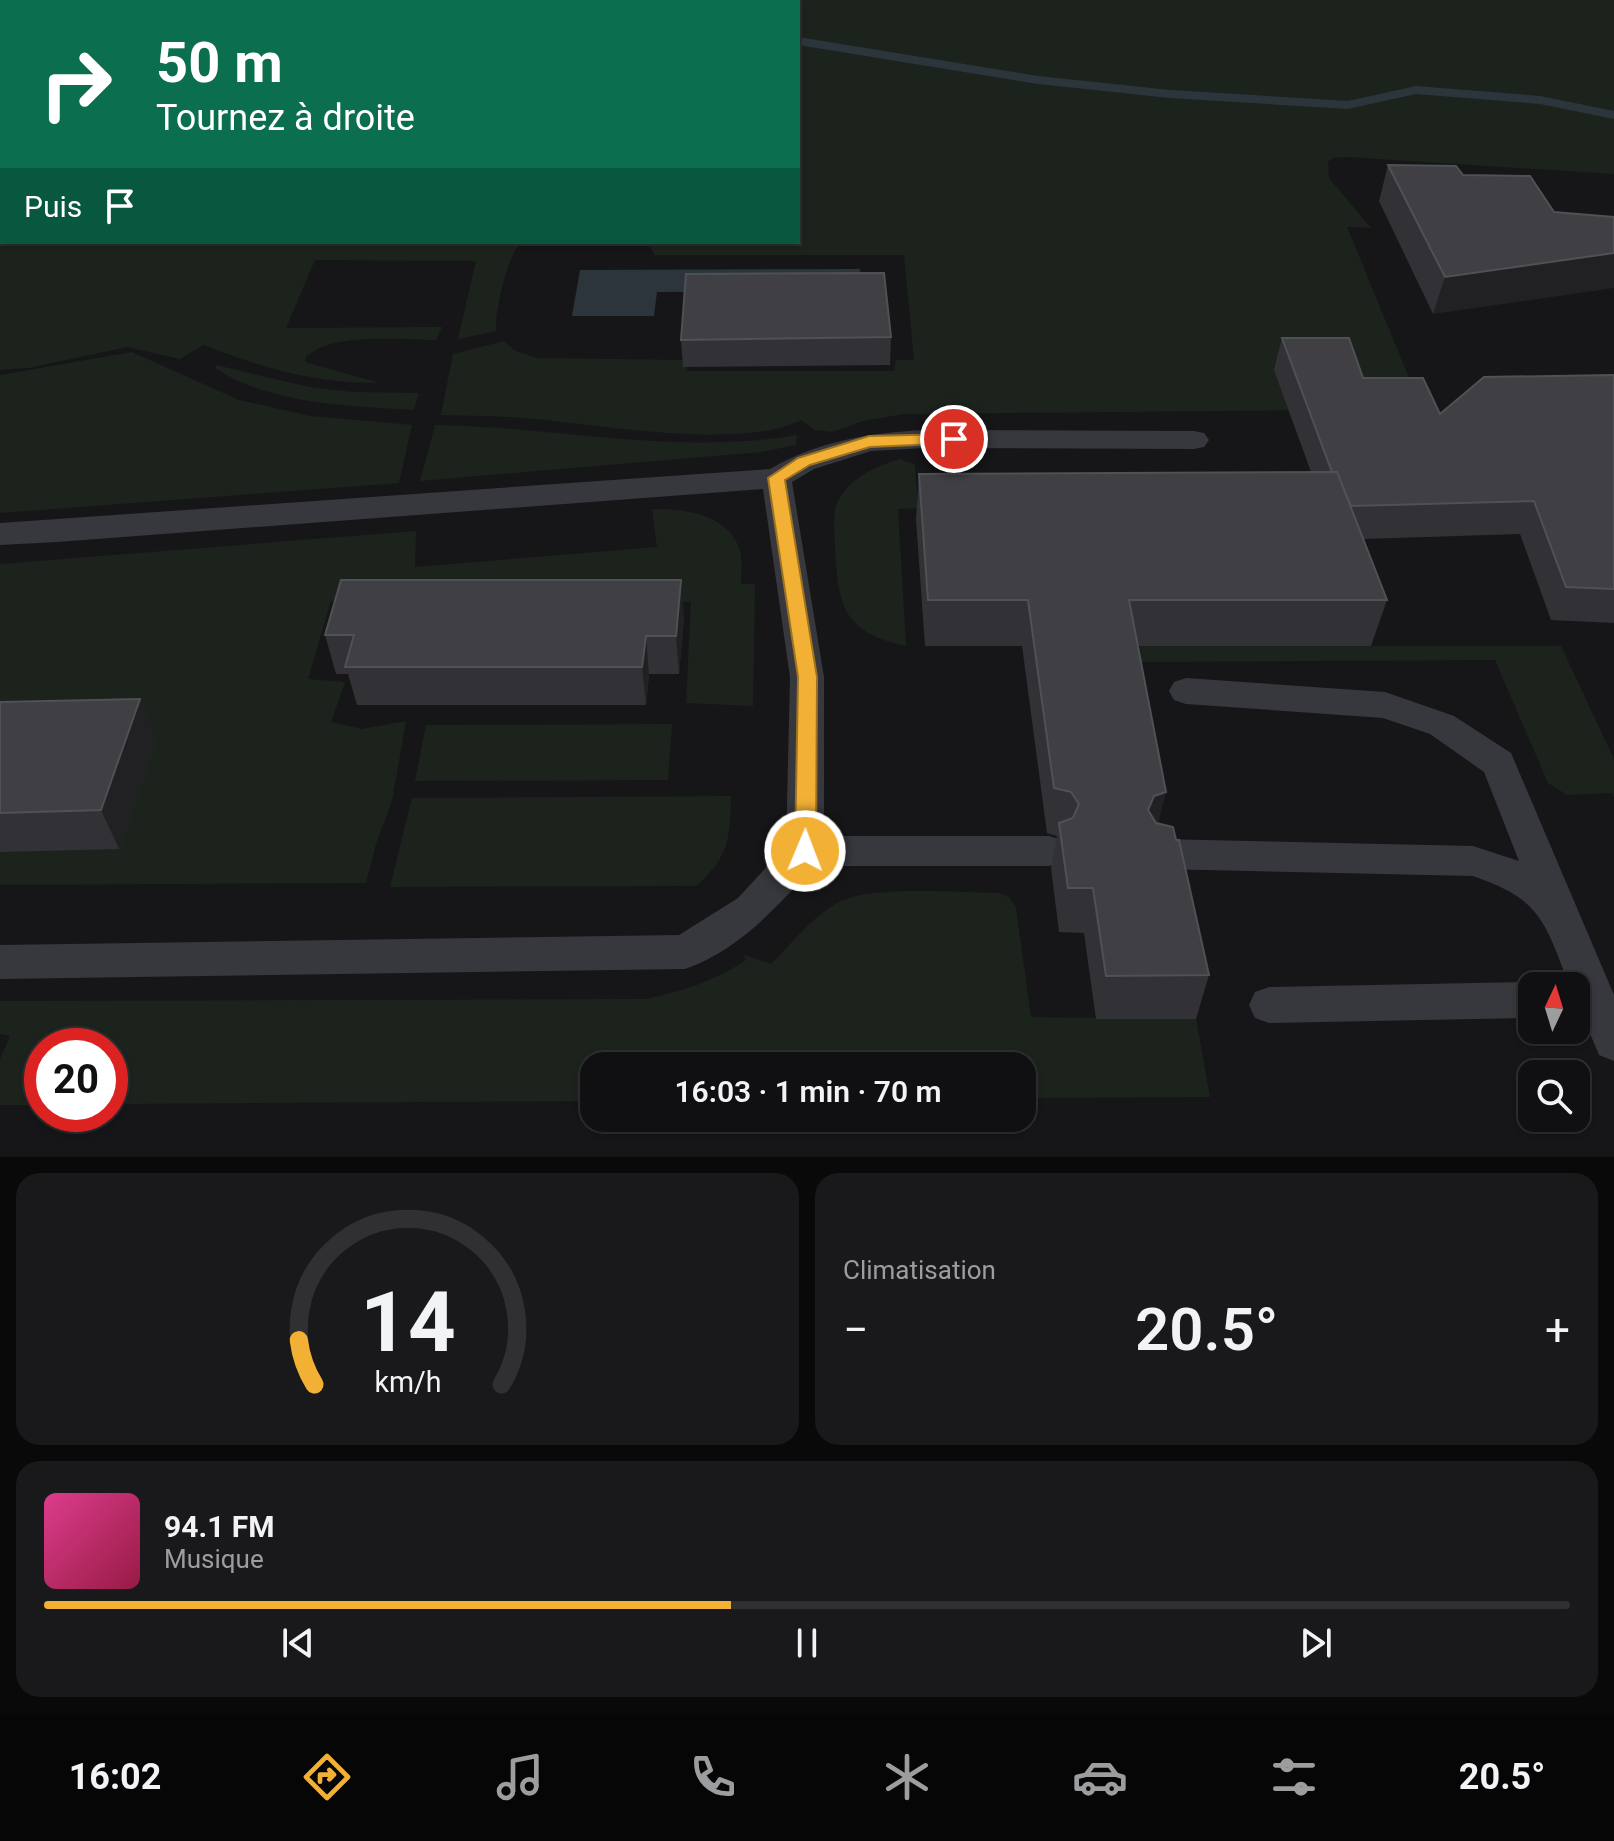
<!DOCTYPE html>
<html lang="fr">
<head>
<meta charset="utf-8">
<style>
  :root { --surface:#101012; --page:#19191b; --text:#f1f3f6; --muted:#9c9d9f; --line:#303032; --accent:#f2b134 }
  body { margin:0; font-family:Roboto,sans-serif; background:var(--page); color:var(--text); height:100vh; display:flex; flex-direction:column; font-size:30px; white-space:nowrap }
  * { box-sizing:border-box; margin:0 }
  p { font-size:26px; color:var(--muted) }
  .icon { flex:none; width:44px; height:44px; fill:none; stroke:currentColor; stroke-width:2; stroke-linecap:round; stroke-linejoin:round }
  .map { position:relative; height:1157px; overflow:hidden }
  .side { display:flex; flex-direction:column; gap:16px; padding:16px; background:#09090a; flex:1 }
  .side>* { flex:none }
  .hud { position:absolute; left:0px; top:0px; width:800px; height:244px; box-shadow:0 2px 6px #0004,0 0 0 2px var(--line); background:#0b6e4f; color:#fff; overflow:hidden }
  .needle { width:52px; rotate:4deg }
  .fabs { position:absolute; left:1518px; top:972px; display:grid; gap:16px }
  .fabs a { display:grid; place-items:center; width:72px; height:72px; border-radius:16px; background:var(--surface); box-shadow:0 2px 6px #0004,0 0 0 2px var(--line); font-size:40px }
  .speed { position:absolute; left:24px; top:1028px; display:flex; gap:16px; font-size:40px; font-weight:700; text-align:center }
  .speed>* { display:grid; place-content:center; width:104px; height:104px; border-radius:50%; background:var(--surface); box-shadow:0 2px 6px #0004,0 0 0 2px var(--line); line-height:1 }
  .speed .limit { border:12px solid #d22; background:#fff; color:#111 }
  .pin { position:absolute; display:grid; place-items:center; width:68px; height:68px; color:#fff; margin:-34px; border:4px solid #fff; border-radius:50%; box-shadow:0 2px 8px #0007 }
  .me { position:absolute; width:88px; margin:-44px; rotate:1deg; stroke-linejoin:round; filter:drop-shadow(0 0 6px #0008) }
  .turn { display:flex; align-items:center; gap:28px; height:168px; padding:0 24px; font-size:36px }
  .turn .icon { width:104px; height:104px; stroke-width:2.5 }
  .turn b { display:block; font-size:56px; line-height:68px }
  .then { display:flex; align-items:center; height:76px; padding:0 24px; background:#0003; gap:16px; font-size:30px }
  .big { font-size:60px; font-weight:600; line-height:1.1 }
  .side .tile { flex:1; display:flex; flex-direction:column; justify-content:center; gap:12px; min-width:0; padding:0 28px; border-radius:24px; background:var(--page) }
  .side .dial { align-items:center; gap:0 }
  .dial svg { height:208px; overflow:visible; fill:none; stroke:var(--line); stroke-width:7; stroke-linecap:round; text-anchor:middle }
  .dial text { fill:var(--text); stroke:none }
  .song { display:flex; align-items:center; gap:24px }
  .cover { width:96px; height:96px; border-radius:12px; background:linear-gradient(135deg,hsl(330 70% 55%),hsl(340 70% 35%)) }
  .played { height:8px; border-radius:4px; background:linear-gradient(90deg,var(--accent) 45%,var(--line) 45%) }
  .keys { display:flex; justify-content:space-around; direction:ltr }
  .heat { display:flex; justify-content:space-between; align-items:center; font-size:44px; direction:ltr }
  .side .tiles { flex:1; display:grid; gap:16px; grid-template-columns:1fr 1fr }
  .tile:last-child { grid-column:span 2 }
  .trip { position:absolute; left:580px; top:1052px; width:456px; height:80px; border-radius:24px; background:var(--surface); box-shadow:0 2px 6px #0004,0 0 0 2px var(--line); font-weight:600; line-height:80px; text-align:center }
  .dock { display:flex; height:128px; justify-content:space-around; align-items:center; background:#060607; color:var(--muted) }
  .dock .icon { width:56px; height:56px }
  .dock .active { color:var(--accent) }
  .dock b { font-size:36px; color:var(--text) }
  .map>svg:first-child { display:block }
  .green { fill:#1c231d }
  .water { fill:#2c353c }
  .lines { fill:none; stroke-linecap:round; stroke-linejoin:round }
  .stream { fill:#2c353c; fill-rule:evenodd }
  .service { fill:#37383d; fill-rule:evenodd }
  .wall { fill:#323236 }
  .shaded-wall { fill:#212124 }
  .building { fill:#3f3f44; stroke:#4f5156; stroke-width:2 }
  .route { fill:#f2b134; stroke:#9d7322; stroke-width:2 }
</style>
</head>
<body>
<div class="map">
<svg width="1614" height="1157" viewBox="0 0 1614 1157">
  <rect width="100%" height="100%" fill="#161618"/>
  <g class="green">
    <path d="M0,0H1614V174L1347,157L1332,158L1328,162L1329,178L1371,228L1347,227L1422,409L904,414L863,421L832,432L815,430L801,420C745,449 610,427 546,420C511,416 476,416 441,415L453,354L504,341L514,350L536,358L689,360L686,371H894L896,360H914L904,255H654L649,242H798V2H2V242H521C507,257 495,310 496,331L458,339L476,261L315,260L286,328L442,327L436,340C401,339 329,332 305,358V362L380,383C314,383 265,369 204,345L180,359L127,347L29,368L0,370Z"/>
    <polygon points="132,352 239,400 311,416 412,425 399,483 0,513 0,375"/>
    <path d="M216,365L309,387L352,392L419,393L414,410C349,406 271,405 215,368Z"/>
    <path d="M435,425C556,427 676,456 797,435L796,445L761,452L420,481Z"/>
    <path d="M900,459L915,465L918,508L898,509L906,646C843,632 838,606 835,548C835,533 831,513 839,499C852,477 876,466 900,459Z"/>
    <path d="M652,509C683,509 725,513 739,547C743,558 741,573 741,584H755L753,706L686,703L691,602L331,601L308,679L345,682L331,722L362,729L406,721L392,801L376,844L366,883L0,885V564L416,531L415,567L657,547Z"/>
    <polygon points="1140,646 1561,646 1614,759 1614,798 1612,793 1567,795 1548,783 1495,660 1141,662"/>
    <polygon points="672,724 668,780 415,781 426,725"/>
    <path d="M731,796C730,839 729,857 696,886L390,887L412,798Z"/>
    <path d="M999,893L1010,898L1016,908L1031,1017L1196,1019L1210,1097L1022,1098V1066H594V1101L110,1104V1046H42V1105H0V1059L10,1036L0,1034V1001L646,999C683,991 714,981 746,960L744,955L771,964C792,943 813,916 839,902C873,885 959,893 999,893Z"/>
  </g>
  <polygon class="water" points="860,269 861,291 657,292 654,316 572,316 580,270"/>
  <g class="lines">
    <g class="stream">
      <polygon points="798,37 1038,76 1170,90 1348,101 1416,86 1540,96 1614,111 1614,119 1540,104 1416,94 1348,109 1170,98 1038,84 798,45"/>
      <rect x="0" y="52" width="2" height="8"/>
    </g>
    <g class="service">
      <path d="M924,430L1194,431L1204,433L1209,440L1204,447L1194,449L924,448L871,451L814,469L792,482L824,677V836H1049L1062,840L1068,851L1062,862L1049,866H814C777,907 739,950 685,969L0,979V945L679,935L738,898L786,846L790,677L763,489L57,542L0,545V523L770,469C818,441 869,433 924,430Z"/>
      <path d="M1186,678L1385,692L1454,716L1511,753L1614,995V1061L1599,1055L1576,1000V986H1570C1544,922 1543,900 1473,876L1159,869L1146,865L1140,854L1146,843L1159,839L1473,846L1519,861L1484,772L1430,734L1383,718L1186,704L1174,700L1169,691L1174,682Z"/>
      <polygon points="1532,982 1542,986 1532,986 1532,1018 1269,1023 1255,1018 1249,1005 1255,992 1269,987"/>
    </g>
  </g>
  <g class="wall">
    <polygon points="1388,165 1463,175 1554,212 1433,314 1379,201"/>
    <polygon points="891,337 890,365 683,367 681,340"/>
    <polygon points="1282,338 1363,378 1440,414 1614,375 1614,623 1551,620 1520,534 1363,539 1387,600 1371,646 1138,646 1159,823 1209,975 1196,1019 1096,1019 1084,933 1059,932 1051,868 1057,836 1047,833 1022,646 925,646 916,519 919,474 1311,472 1274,370"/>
    <polygon points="684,618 679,674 649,674 646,705 357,705 348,674 336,674 325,635"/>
    <polygon points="0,702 157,737 119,849 0,852"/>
  </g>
  <g class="shaded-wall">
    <polygon points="1614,253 1614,288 1433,314 1445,277"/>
    <polygon points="681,580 684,618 679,674 676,636"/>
    <polygon points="646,636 649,674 646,705 642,667"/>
    <polygon points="140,699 157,737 119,849 101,810"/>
    <polygon points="1166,792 1155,837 1148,810 1154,796"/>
  </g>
  <g class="building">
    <polygon points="1388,165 1456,166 1463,175 1530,176 1554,212 1614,217 1614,253 1445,277"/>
    <polygon points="884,273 891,337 681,340 686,274"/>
    <polygon points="1282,338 1349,338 1363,378 1423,378 1440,414 1484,377 1614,375 1614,589 1566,587 1534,501 1351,506 1337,472 1332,472"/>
    <polygon points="1337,472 1387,600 1129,600 1166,792 1154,796 1148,810 1156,823 1173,827 1176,840 1179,840 1209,975 1106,976 1093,888 1068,888 1059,823 1073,818 1079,804 1071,792 1054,788 1028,600 928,600 919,474"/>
    <polygon points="341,580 681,580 676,636 646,636 642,667 345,667 354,635 325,635"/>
    <polygon points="140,699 101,810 0,813 0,702"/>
  </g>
  <polygon class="route" points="954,434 963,439 960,443 870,447 810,465 785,480 817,677 816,851 813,857 805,859 798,857 795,851 798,677 768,478 798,458 869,436"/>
</svg>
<div class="fabs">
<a><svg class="needle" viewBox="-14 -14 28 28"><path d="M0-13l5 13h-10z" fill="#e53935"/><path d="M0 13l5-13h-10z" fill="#9c9d9f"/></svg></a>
<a><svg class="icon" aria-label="search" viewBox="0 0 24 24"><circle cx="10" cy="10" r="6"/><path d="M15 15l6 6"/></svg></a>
</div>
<div class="speed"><div class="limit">20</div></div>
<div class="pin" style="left:954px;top:439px;background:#d93025"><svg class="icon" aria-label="arrive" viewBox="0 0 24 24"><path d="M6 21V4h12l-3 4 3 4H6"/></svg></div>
<svg class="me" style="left:805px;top:851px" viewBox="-20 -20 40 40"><circle r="17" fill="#f2b134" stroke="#fff" stroke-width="3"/><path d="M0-11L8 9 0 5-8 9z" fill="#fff"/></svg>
<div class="trip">16:03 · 1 min · 70 m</div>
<div class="hud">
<div class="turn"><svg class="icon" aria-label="right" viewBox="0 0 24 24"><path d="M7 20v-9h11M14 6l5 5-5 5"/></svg><div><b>50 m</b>Tournez à droite</div></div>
<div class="then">Puis<svg class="icon" aria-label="arrive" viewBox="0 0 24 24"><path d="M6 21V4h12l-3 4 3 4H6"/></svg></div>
</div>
</div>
<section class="side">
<div class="tiles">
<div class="tile dial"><svg viewBox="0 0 100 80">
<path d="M14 69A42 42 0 1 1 86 69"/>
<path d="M14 69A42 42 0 0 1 8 52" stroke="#f2b134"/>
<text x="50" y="56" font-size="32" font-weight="700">14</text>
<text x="50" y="72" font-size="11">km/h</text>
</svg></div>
<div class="tile"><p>Climatisation</p>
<div class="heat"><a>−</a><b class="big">20.5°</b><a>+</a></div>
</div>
<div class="tile">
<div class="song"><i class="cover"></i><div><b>94.1 FM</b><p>Musique</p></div></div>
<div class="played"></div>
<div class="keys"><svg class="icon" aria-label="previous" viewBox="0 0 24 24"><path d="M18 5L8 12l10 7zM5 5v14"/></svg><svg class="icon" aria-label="pause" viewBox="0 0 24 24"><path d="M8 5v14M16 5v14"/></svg><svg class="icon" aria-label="next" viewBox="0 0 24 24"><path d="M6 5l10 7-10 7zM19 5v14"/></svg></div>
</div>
</div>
</section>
<nav class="dock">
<b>16:02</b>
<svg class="icon active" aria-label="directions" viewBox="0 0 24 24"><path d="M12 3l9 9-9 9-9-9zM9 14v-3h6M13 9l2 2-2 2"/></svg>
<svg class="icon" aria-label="music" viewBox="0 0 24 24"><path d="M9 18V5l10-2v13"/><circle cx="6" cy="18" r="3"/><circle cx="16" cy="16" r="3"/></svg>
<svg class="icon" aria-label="phone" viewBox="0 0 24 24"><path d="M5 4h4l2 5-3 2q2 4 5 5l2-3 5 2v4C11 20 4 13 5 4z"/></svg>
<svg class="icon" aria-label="climate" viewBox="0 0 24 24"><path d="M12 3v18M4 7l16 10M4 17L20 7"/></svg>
<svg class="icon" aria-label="car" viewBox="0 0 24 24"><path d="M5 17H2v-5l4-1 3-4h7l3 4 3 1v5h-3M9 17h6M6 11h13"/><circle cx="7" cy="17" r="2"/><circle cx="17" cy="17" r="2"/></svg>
<svg class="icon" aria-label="filters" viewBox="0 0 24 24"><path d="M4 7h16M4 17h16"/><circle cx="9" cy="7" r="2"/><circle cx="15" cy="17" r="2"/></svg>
<b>20.5°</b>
</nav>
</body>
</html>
